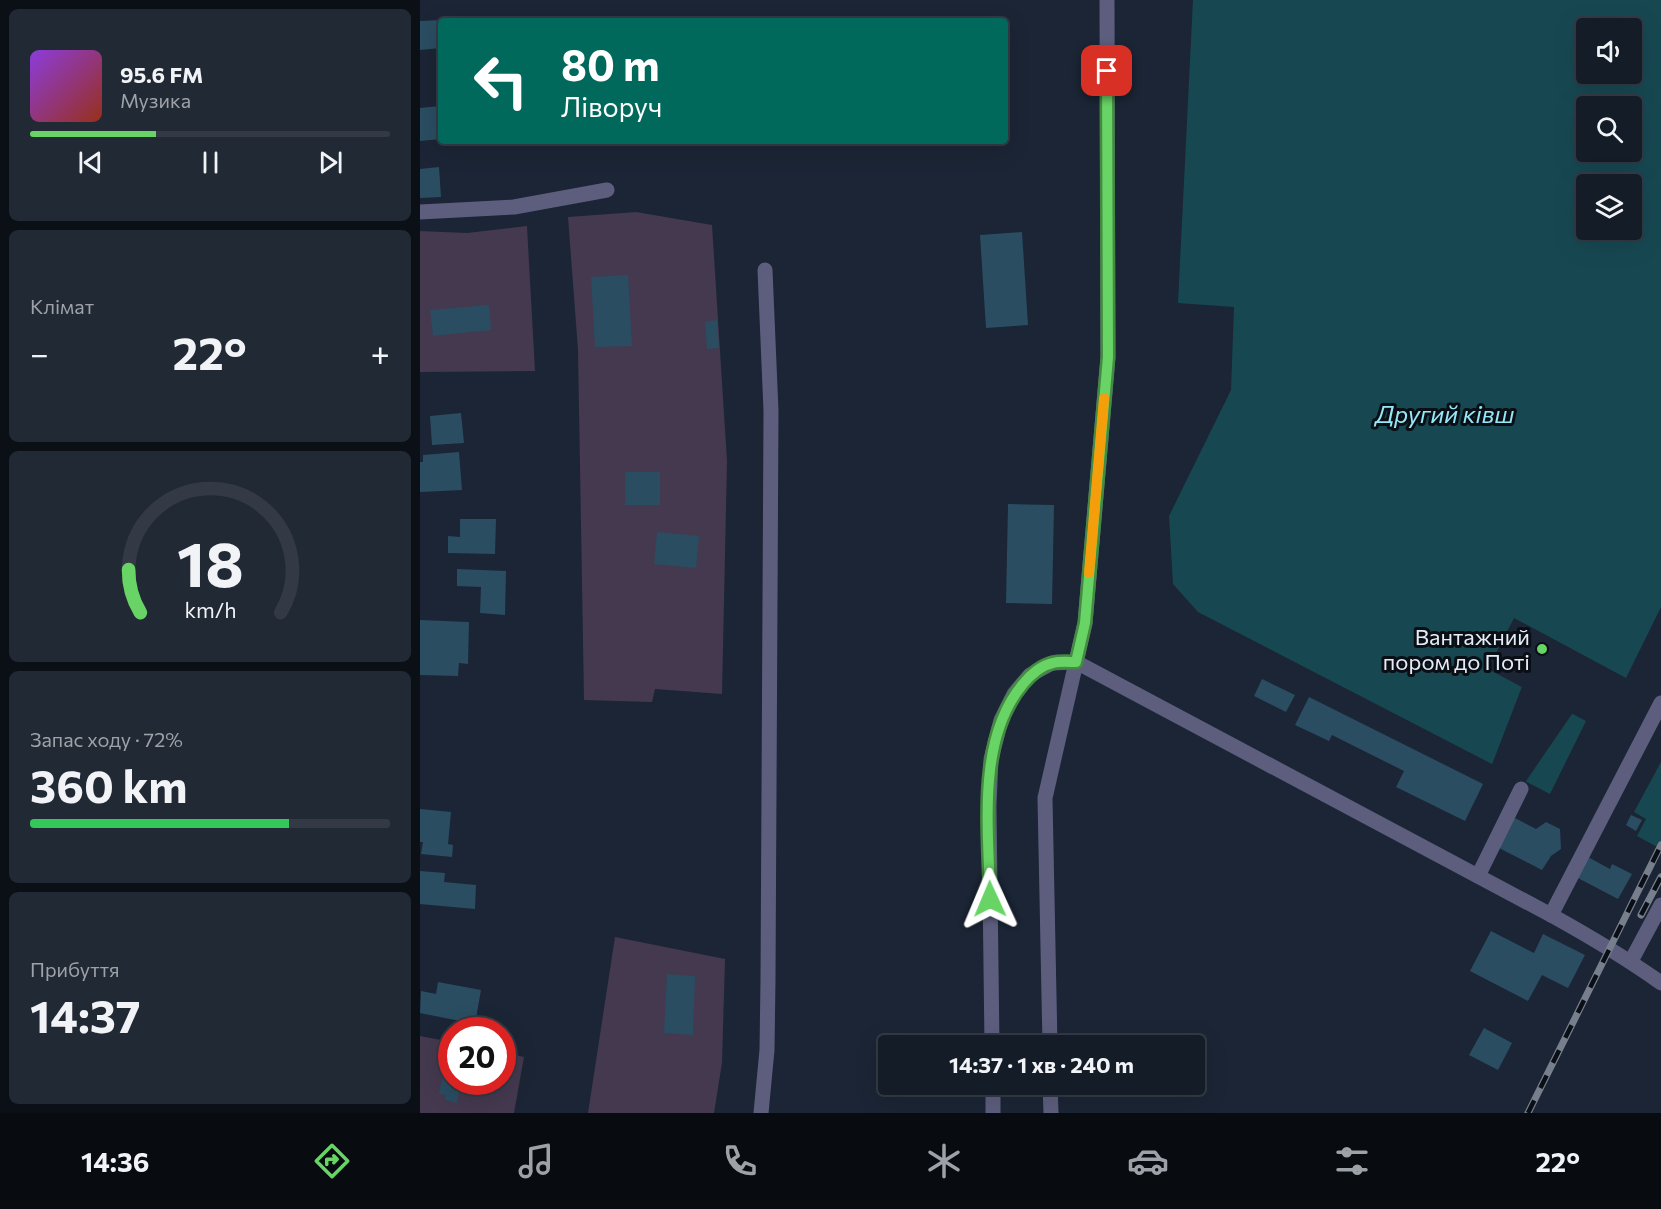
<!DOCTYPE html>
<html lang="uk">
<head>
<meta charset="utf-8">
<style>
  :root { --surface:#141c28; --page:#212934; --text:#f1f3f6; --muted:#9da1a8; --line:#333a45; --accent:#68d465 }
  body { margin:0; font-family:Commissioner,sans-serif; background:var(--page); color:var(--text); height:100vh; display:flex; flex-direction:column; font-size:22px; white-space:nowrap }
  * { box-sizing:border-box; margin:0 }
  p { font-size:20px; color:var(--muted) }
  .icon { flex:none; width:33px; height:33px; fill:none; stroke:currentColor; stroke-width:2; stroke-linecap:round; stroke-linejoin:round }
  .map { position:relative; flex:1; overflow:hidden }
  .drawer { display:flex; flex-direction:column; gap:9px; padding:9px; background:#0b0f16; width:420px }
  .drawer>* { flex:none }
  .hud { position:absolute; left:18px; top:18px; width:570px; height:126px; border-radius:6px; box-shadow:0 6px 24px #0002,0 0 0 2px var(--line); background:#00695c; color:#fff; overflow:hidden }
  .tools { position:absolute; left:1156px; top:18px; display:grid; gap:12px }
  .tools a { display:grid; place-items:center; width:66px; height:66px; border-radius:6px; background:var(--surface); box-shadow:0 6px 24px #0002,0 0 0 2px var(--line); font-size:30px }
  .speed { position:absolute; left:18px; top:1017px; display:flex; gap:12px; font-size:30px; font-weight:700; text-align:center }
  .speed>* { display:grid; place-content:center; width:78px; height:78px; border-radius:50%; background:var(--surface); box-shadow:0 6px 24px #0002,0 0 0 2px var(--line); line-height:1 }
  .speed .limit { border:9px solid #d22; background:#fff; color:#111 }
  .pin { position:absolute; display:grid; place-items:center; width:51px; height:51px; color:#fff; margin:-26px; border-radius:12px; box-shadow:0 3px 9px #0006 }
  .me { position:absolute; width:66px; margin:-33px; rotate:359deg; stroke-linejoin:round; filter:drop-shadow(0 0 4px #0008) }
  .turn { display:flex; align-items:center; gap:21px; height:126px; padding:0 24px; font-size:27px }
  .turn .icon { width:78px; height:78px; stroke-width:2.5 }
  .turn b { display:block; font-size:42px; line-height:51px }
  .big { font-size:45px; font-weight:700; line-height:1.1 }
  .drawer .card { flex:1; display:flex; flex-direction:column; justify-content:center; gap:9px; min-width:0; padding:0 21px; border-radius:9px; background:var(--page) }
  .drawer .dial { align-items:center; gap:0 }
  .dial svg { height:156px; overflow:visible; fill:none; stroke:var(--line); stroke-width:7; stroke-linecap:round; text-anchor:middle }
  .dial text { fill:var(--text); stroke:none }
  .song { display:flex; align-items:center; gap:18px }
  .cover { width:72px; height:72px; border-radius:9px; background:linear-gradient(135deg,hsl(270 70% 55%),hsl(10 70% 35%)) }
  .played { height:6px; border-radius:3px; background:linear-gradient(90deg,var(--accent) 35%,var(--line) 35%) }
  .keys { display:flex; justify-content:space-around; direction:ltr }
  .heat { display:flex; justify-content:space-between; align-items:center; font-size:33px; direction:ltr }
  .charge { height:9px; border-radius:4px; background:linear-gradient(90deg,#34c759 72%,var(--line) 0) }
  .trip { position:absolute; left:458px; top:1035px; width:327px; height:60px; border-radius:6px; background:var(--surface); box-shadow:0 6px 24px #0002,0 0 0 2px var(--line); font-weight:700; line-height:60px; text-align:center }
  .tab-bar { display:flex; height:96px; justify-content:space-around; align-items:center; background:#080b10; color:var(--muted) }
  .tab-bar .icon { width:42px; height:42px }
  .tab-bar .selected { color:var(--accent) }
  .tab-bar b { font-size:27px; color:var(--text) }
  main { display:flex; flex:1; min-height:0 }
  .map>svg:first-child { display:block }
  .green { fill:#44394f }
  .water { fill:#174852; fill-rule:evenodd }
  .pier { fill:#1b2535 }
  .building { fill:#2a4d62 }
  .lines { fill:none; stroke-linecap:round; stroke-linejoin:round }
  .minor { stroke:#5d5e7e; stroke-width:15 }
  .rail-casing { stroke:#777f8d; stroke-width:7 }
  .rail { stroke:#0a0e15; stroke-width:4.5; stroke-dasharray:14; stroke-linecap:butt }
  .route-casing { stroke:#448a42; stroke-width:15 }
  .route { stroke:#68d465; stroke-width:10 }
  .slow { stroke:#f59e0b; stroke-width:10 }
  .poi-dot { fill:#68d465; stroke:#0a0e15; stroke-width:2 }
  .labels { text-anchor:middle; dominant-baseline:central; stroke-width:6; stroke-linejoin:round; paint-order:stroke }
  .poi-label { font-size:22px; fill:#e6ecf7; stroke:#0a0e15; text-anchor:end }
  .water-label { font-size:24px; font-style:italic; fill:#95e7f9; stroke:#0a0e15 }
</style>
</head>
<body>
<main>
<section class="drawer">
<div class="card">
<div class="song"><i class="cover"></i><div><b>95.6 FM</b><p>Музика</p></div></div>
<div class="played"></div>
<div class="keys"><svg class="icon" aria-label="previous" viewBox="0 0 24 24"><path d="M18 5L8 12l10 7zM5 5v14"/></svg><svg class="icon" aria-label="pause" viewBox="0 0 24 24"><path d="M8 5v14M16 5v14"/></svg><svg class="icon" aria-label="next" viewBox="0 0 24 24"><path d="M6 5l10 7-10 7zM19 5v14"/></svg></div>
</div>
<div class="card"><p>Клімат</p>
<div class="heat"><a>−</a><b class="big">22°</b><a>+</a></div>
</div>
<div class="card dial"><svg viewBox="0 0 100 80">
<path d="M14 69A42 42 0 1 1 86 69"/>
<path d="M14 69A42 42 0 0 1 8 47" stroke="#68d465"/>
<text x="50" y="56" font-size="32" font-weight="700">18</text>
<text x="50" y="72" font-size="11">km/h</text>
</svg></div>
<div class="card"><p>Запас ходу · 72%</p><b class="big">360 km</b><div class="charge"></div></div>
<div class="card"><p>Прибуття</p><b class="big">14:37</b></div>
</section>
<div class="map">
<svg width="1241" height="1113" viewBox="0 0 1241 1113">
  <rect width="100%" height="100%" fill="#1b2535"/>
  <g class="green">
    <polygon points="216,212 292,225 307,461 302,694 235,689 232,702 164,700 158,350 148,217"/>
    <polygon points="107,226 115,371 0,372 0,231 47,233"/>
    <polygon points="195,937 305,959 302,1063 294,1113 168,1113"/>
    <polygon points="0,1036 31,1042 32,1082 82,1082 83,1052 104,1057 94,1113 0,1113"/>
  </g>
  <g class="water">
    <path d="M773,0H1241V607L1206,678L1094,618L1068,669L1166,721L1130,794L778,612L753,584L749,516L811,390L814,307L758,303ZM1167,28H1212V74H1167ZM1167,106H1212V152H1167ZM1167,184H1212V230H1167Z"/>
    <polygon points="1241,762 1241,849 1217,836 1226,819 1214,812"/>
  </g>
  <polygon class="pier" points="1103,684 1154,711 1104,784 1071,767"/>
  <g class="building">
    <polygon points="21,20 21,48 0,50 0,21"/>
    <polygon points="21,106 21,139 0,141 0,108"/>
    <polygon points="19,167 21,197 0,198 0,169"/>
    <polygon points="602,232 608,325 566,328 560,235"/>
    <polygon points="208,275 212,346 175,347 171,277"/>
    <polygon points="69,305 71,330 13,336 10,310"/>
    <polygon points="297,320 299,348 287,349 285,322"/>
    <polygon points="41,413 44,443 12,445 10,416"/>
    <polygon points="39,452 42,490 0,492 0,462 3,462 3,455"/>
    <rect x="205" y="472" width="35" height="33"/>
    <polygon points="588,504 634,505 632,604 586,603"/>
    <polygon points="40,519 76,519 75,554 28,553 28,536 40,537"/>
    <polygon points="237,532 279,536 276,568 234,564"/>
    <polygon points="37,569 86,571 85,615 60,613 61,587 37,586"/>
    <polygon points="0,620 49,622 48,664 39,663 38,676 0,675"/>
    <polygon points="842,679 875,695 866,712 834,696"/>
    <polygon points="889,697 1063,784 1045,821 976,787 984,771 912,735 909,741 875,725"/>
    <polygon points="0,809 31,812 28,844 33,845 32,857 1,854 3,842 0,842"/>
    <polygon points="1211,815 1222,820 1216,831 1206,825"/>
    <polygon points="1093,817 1116,829 1126,822 1140,829 1141,849 1131,856 1122,870 1077,847"/>
    <polygon points="1166,856 1190,869 1192,864 1212,874 1198,899 1156,877"/>
    <polygon points="0,871 25,873 24,882 56,885 55,909 0,904"/>
    <polygon points="1071,931 1114,953 1123,934 1165,955 1148,988 1122,975 1108,1001 1050,971"/>
    <polygon points="247,974 275,976 273,1035 244,1033"/>
    <polygon points="18,982 61,990 55,1024 0,1013 1,991 16,994"/>
    <polygon points="1064,1028 1092,1043 1078,1070 1049,1055"/>
    <polygon points="22,1078 41,1082 37,1103 25,1100 26,1095 19,1094"/>
  </g>
  <g class="lines">
    <g class="minor">
      <polyline points="0,212 94,207 187,190"/>
      <polyline points="1058,876 1101,789"/>
      <polyline points="1131,915 1241,703"/>
      <polyline points="1211,961 1241,905"/>
      <path d="M572,1046L569,806L571,759L581,720L594,694L610,675L632,663L656,662L1131,915C1169,936 1206,958 1241,983"/>
      <polyline points="630,1046 625,798 665,623 688,357 687,0"/>
      <polyline points="573,1084 573,1113"/>
      <polyline points="630,1084 631,1113"/>
      <polyline points="341,1113 347,1050 348,980 351,411 345,270"/>
    </g>
    <g class="rail-casing">
      <g id="rail">
        <polyline points="1221,915 1241,877"/>
        <polyline points="1108,1113 1241,845"/>
      </g>
    </g>
    <use href="#rail" class="rail"/>
  </g>
  <g class="lines">
    <g class="route-casing">
      <path id="route" d="M570,899C569,830 556,740 603,684C610,675 622,665 633,663C640,661 649,662 656,662L665,623L688,357L687,71"/>
    </g>
    <use href="#route" class="route"/>
    <polyline class="slow" points="669,573 684,398"/>
  </g>
  <circle class="poi-dot" cx="1122" cy="649" r="6"/>
  <g class="labels">
    <g class="poi-label">
      <text x="1110" y="636">Вантажний<tspan x="1110" dy="25">пором до Поті</tspan></text>
    </g>
    <g class="water-label">
      <text x="1025" y="413">Другий ківш</text>
    </g>
  </g>
</svg>
<div class="tools">
<a><svg class="icon" aria-label="sound" viewBox="0 0 24 24"><path d="M4 9h4l5-4v14l-5-4H4zM17 9q2 3 0 6"/></svg></a>
<a><svg class="icon" aria-label="search" viewBox="0 0 24 24"><circle cx="10" cy="10" r="6"/><path d="M15 15l6 6"/></svg></a>
<a><svg class="icon" aria-label="layers" viewBox="0 0 24 24"><path d="M12 4l9 5-9 5-9-5zM3 14l9 5 9-5"/></svg></a>
</div>
<div class="speed"><div class="limit">20</div></div>
<div class="pin" style="left:687px;top:71px;background:#d93025"><svg class="icon" aria-label="arrive" viewBox="0 0 24 24"><path d="M6 21V4h12l-3 4 3 4H6"/></svg></div>
<svg class="me" style="left:570px;top:899px" viewBox="-20 -20 40 40"><path d="M0-17L14 15 0 8-14 15z" fill="#68d465" stroke="#fff" stroke-width="4"/></svg>
<div class="trip">14:37 · 1 хв · 240 m</div>
<div class="hud">
<div class="turn"><svg class="icon" aria-label="left" viewBox="0 0 24 24"><path d="M17 20v-9H6M10 6l-5 5 5 5"/></svg><div><b>80 m</b>Ліворуч</div></div>
</div>
</div>
</main>
<nav class="tab-bar">
<b>14:36</b>
<svg class="icon selected" aria-label="directions" viewBox="0 0 24 24"><path d="M12 3l9 9-9 9-9-9zM9 14v-3h6M13 9l2 2-2 2"/></svg>
<svg class="icon" aria-label="music" viewBox="0 0 24 24"><path d="M9 18V5l10-2v13"/><circle cx="6" cy="18" r="3"/><circle cx="16" cy="16" r="3"/></svg>
<svg class="icon" aria-label="phone" viewBox="0 0 24 24"><path d="M5 4h4l2 5-3 2q2 4 5 5l2-3 5 2v4C11 20 4 13 5 4z"/></svg>
<svg class="icon" aria-label="climate" viewBox="0 0 24 24"><path d="M12 3v18M4 7l16 10M4 17L20 7"/></svg>
<svg class="icon" aria-label="car" viewBox="0 0 24 24"><path d="M5 17H2v-5l4-1 3-4h7l3 4 3 1v5h-3M9 17h6M6 11h13"/><circle cx="7" cy="17" r="2"/><circle cx="17" cy="17" r="2"/></svg>
<svg class="icon" aria-label="filters" viewBox="0 0 24 24"><path d="M4 7h16M4 17h16"/><circle cx="9" cy="7" r="2"/><circle cx="15" cy="17" r="2"/></svg>
<b>22°</b>
</nav>
</body>
</html>
